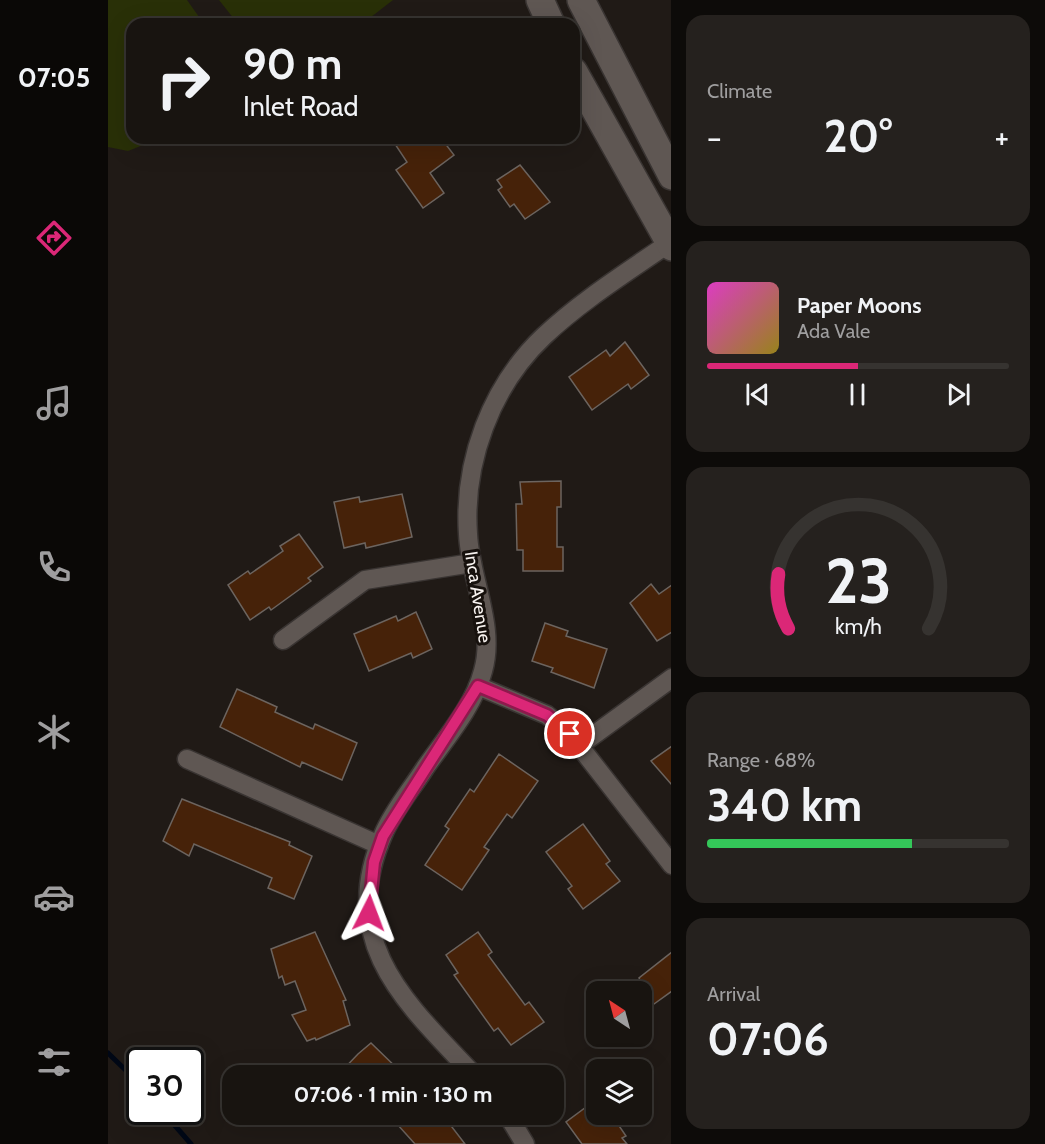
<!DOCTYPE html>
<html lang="en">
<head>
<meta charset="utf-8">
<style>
  :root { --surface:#181410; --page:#25211e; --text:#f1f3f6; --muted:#9f9e9f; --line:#363330; --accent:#db2777 }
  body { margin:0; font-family:Cabin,sans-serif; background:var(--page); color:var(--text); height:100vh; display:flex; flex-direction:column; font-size:22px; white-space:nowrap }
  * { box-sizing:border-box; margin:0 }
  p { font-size:20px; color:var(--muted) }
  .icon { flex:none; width:33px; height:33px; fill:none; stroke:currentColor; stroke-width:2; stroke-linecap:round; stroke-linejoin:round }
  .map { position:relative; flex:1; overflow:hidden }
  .side { display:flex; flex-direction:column; gap:15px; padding:15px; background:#0d0b09; width:374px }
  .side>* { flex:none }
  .hud { position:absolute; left:18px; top:18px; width:454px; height:126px; border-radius:18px; box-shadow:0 6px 24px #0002,0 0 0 2px var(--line); background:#181410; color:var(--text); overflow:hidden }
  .needle { width:39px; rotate:324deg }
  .controls { position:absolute; left:478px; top:981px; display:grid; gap:12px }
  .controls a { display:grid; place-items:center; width:66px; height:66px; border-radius:12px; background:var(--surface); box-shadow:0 6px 24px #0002,0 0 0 2px var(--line); font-size:30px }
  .speed { position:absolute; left:18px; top:1047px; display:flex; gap:12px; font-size:30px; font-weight:700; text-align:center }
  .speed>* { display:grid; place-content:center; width:78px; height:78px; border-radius:50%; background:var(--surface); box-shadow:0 6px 24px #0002,0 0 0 2px var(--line); line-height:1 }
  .speed .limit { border:3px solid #111; border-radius:9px; background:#fff; color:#111 }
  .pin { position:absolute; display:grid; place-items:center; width:51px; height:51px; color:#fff; margin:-26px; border:3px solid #fff; border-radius:50%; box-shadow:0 2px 6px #0007 }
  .me { position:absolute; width:66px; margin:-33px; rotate:3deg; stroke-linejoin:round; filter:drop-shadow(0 0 4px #0008) }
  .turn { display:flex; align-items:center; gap:21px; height:126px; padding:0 18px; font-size:27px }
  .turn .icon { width:78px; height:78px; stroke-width:2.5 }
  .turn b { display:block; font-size:42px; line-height:51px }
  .big { font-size:45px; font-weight:800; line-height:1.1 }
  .side .card { flex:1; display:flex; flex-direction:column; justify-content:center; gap:9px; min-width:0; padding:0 21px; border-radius:18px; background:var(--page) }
  .side .dial { align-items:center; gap:0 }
  .dial svg { height:156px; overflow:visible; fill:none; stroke:var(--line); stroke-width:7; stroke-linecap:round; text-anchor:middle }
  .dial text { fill:var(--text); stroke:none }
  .song { display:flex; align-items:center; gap:18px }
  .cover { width:72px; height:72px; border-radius:9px; background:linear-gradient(135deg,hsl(310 70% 55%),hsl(50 70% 35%)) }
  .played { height:6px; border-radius:3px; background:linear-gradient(90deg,var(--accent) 50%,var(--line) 50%) }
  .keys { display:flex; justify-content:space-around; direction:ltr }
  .heat { display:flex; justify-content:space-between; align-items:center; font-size:33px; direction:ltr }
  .charge { height:9px; border-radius:4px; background:linear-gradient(90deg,#34c759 68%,var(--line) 0) }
  .trip { position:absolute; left:114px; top:1065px; width:342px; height:60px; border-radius:18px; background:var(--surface); box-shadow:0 6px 24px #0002,0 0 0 2px var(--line); font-weight:800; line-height:60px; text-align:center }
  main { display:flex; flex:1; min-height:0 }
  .tabs { display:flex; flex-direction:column; width:108px; justify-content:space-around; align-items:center; background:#0a0806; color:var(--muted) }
  .tabs .icon { width:42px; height:42px }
  .tabs .current { color:var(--accent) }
  .tabs b { font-size:27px; color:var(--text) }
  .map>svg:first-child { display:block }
  .green { fill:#293007 }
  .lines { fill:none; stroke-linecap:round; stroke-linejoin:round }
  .stream { stroke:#000816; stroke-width:5 }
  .building { fill:#462209; stroke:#6c645f; stroke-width:1.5 }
  .street-casing { stroke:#393432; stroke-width:21 }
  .secondary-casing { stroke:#393432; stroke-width:30 }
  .street { stroke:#5f5753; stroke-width:18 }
  .secondary { stroke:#5f5753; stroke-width:27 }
  .route-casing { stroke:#8e194d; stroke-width:15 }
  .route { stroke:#db2777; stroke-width:10 }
  .labels { text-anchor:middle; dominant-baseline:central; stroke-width:6; stroke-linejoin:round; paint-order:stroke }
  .street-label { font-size:18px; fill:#f7f2ef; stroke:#17110d }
</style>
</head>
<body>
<main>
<nav class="tabs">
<b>07:05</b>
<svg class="icon current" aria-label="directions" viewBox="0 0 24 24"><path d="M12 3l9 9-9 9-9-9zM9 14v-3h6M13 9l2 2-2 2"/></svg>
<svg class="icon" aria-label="music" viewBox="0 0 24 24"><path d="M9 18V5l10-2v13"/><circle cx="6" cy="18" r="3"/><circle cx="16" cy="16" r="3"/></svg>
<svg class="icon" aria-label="phone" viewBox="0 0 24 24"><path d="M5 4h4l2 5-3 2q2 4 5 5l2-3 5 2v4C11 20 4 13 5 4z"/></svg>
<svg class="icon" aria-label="climate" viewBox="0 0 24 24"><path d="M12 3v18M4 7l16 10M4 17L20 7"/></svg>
<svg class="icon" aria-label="car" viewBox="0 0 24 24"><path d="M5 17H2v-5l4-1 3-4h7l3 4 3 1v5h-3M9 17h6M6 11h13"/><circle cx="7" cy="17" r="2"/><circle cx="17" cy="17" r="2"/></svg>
<svg class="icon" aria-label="filters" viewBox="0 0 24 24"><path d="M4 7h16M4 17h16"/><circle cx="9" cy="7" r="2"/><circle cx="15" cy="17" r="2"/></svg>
</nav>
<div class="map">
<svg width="564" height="1144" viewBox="0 0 564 1144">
  <rect width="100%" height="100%" fill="#201a16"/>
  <g class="green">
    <polygon points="0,0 79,0 96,24 24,24 24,138 53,138 20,151 0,147"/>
    <polygon points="111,0 285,0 254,24 130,24"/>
  </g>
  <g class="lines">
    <g class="stream">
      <polyline points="0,1053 32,1084"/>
      <polyline points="55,1112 83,1144"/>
    </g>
  </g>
  <g class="building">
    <polygon points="283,138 333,138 346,155 322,173 336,193 315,208 288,170 299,162"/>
    <polygon points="412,165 442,202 417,219 406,204 402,207 390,190 394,187 389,180"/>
    <polygon points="517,342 541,375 523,389 520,384 484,410 461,377 498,350 502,356"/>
    <polygon points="453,481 453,507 449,507 449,547 455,547 455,571 415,571 415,550 409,550 408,504 414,504 412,482"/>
    <polygon points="294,494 304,537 258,548 257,543 236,548 226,502 251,497 252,502"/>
    <polygon points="191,534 215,567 200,578 203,581 163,610 161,607 142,620 120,585 140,571 142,574 175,551 172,546"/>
    <polygon points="543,584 551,594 564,585 564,632 549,641 522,603"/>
    <polygon points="308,612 324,649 305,658 303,653 261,671 246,634 288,616 290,621"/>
    <polygon points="437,623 460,631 458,636 499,649 486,688 443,672 445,668 424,661"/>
    <polygon points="129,689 169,707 167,712 205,729 207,724 249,743 234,780 194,762 192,767 112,727"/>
    <polygon points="564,746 564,785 543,761"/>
    <polygon points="391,754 430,781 404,818 399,814 376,847 381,850 354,890 317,865 341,829 337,826 362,789 366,792"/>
    <polygon points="74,799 182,842 181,845 204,856 186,899 160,888 164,878 86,844 81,856 55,841"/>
    <polygon points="475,824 502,861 498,864 512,881 475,909 460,889 464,886 438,852"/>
    <polygon points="207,932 238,1000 235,1001 242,1025 208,1040 207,1038 199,1041 184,1015 198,1010 187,981 177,985 174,976 171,978 163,949"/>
    <polygon points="370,932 384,952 380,955 417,1005 421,1002 436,1022 403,1045 390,1028 386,1031 346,975 350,973 338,955"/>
    <polygon points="564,952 564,991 546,1004 531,978"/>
    <polygon points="263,1043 297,1076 229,1076 250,1054"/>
    <polygon points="489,1099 489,1114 503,1114 518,1136 514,1138 519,1144 474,1144 458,1122"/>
    <polygon points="280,1114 334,1114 357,1144 307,1144"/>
  </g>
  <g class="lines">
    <g class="street-casing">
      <g id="street">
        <polyline points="175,640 257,580 364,563"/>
        <polyline points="370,686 439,715 462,734 564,865"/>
        <polyline points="472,745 564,678"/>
        <polyline points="79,759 271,845"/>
        <path d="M367,1076C300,1005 228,943 275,835C285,811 303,790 317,768C338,738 366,706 375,671C388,626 362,579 360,534C355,462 383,386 436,336C474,300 521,271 564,241"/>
        <polyline points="399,1114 417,1144"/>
      </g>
    </g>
    <g class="secondary-casing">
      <g id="secondary">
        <polyline points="432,0 443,24"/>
        <polyline points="473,0 564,176"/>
        <polyline points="466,72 564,247"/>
      </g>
    </g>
    <use href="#street" class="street"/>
    <use href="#secondary" class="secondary"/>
  </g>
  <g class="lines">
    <g class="route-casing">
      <polyline id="route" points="261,913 266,862 275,836 370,686 439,715 462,734"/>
    </g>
    <use href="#route" class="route"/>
  </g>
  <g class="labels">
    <g class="street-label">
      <text transform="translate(370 597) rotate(81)">Inca Avenue</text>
    </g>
  </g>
</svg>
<div class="controls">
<a><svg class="needle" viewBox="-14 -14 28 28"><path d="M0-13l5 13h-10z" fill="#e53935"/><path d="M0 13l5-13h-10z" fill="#9f9e9f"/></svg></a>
<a><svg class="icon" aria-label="layers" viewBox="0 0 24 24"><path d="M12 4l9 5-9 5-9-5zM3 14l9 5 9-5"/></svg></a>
</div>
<div class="speed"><div class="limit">30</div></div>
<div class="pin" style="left:462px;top:734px;background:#d93025"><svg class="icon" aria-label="arrive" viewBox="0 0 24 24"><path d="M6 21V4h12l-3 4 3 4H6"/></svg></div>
<svg class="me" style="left:261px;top:913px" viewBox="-20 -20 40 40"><path d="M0-17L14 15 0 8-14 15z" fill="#db2777" stroke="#fff" stroke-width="4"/></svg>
<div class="trip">07:06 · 1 min · 130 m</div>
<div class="hud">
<div class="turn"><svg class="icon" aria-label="right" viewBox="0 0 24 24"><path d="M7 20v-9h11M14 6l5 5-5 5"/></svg><div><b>90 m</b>Inlet Road</div></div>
</div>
</div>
<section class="side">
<div class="card"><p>Climate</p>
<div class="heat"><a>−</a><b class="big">20°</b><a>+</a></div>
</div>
<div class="card">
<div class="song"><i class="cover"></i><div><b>Paper Moons</b><p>Ada Vale</p></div></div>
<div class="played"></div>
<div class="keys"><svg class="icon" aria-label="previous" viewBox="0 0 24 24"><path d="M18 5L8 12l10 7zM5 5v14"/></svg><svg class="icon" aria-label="pause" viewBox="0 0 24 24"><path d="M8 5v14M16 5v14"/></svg><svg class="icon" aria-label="next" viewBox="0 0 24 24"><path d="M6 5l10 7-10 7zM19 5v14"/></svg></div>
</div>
<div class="card dial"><svg viewBox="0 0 100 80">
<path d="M14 69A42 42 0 1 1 86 69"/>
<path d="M14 69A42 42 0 0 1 9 41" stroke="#db2777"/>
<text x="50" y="56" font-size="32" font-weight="700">23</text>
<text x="50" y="72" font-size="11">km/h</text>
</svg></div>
<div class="card"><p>Range · 68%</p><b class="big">340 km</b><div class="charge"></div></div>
<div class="card"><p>Arrival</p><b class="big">07:06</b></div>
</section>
</main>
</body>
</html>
